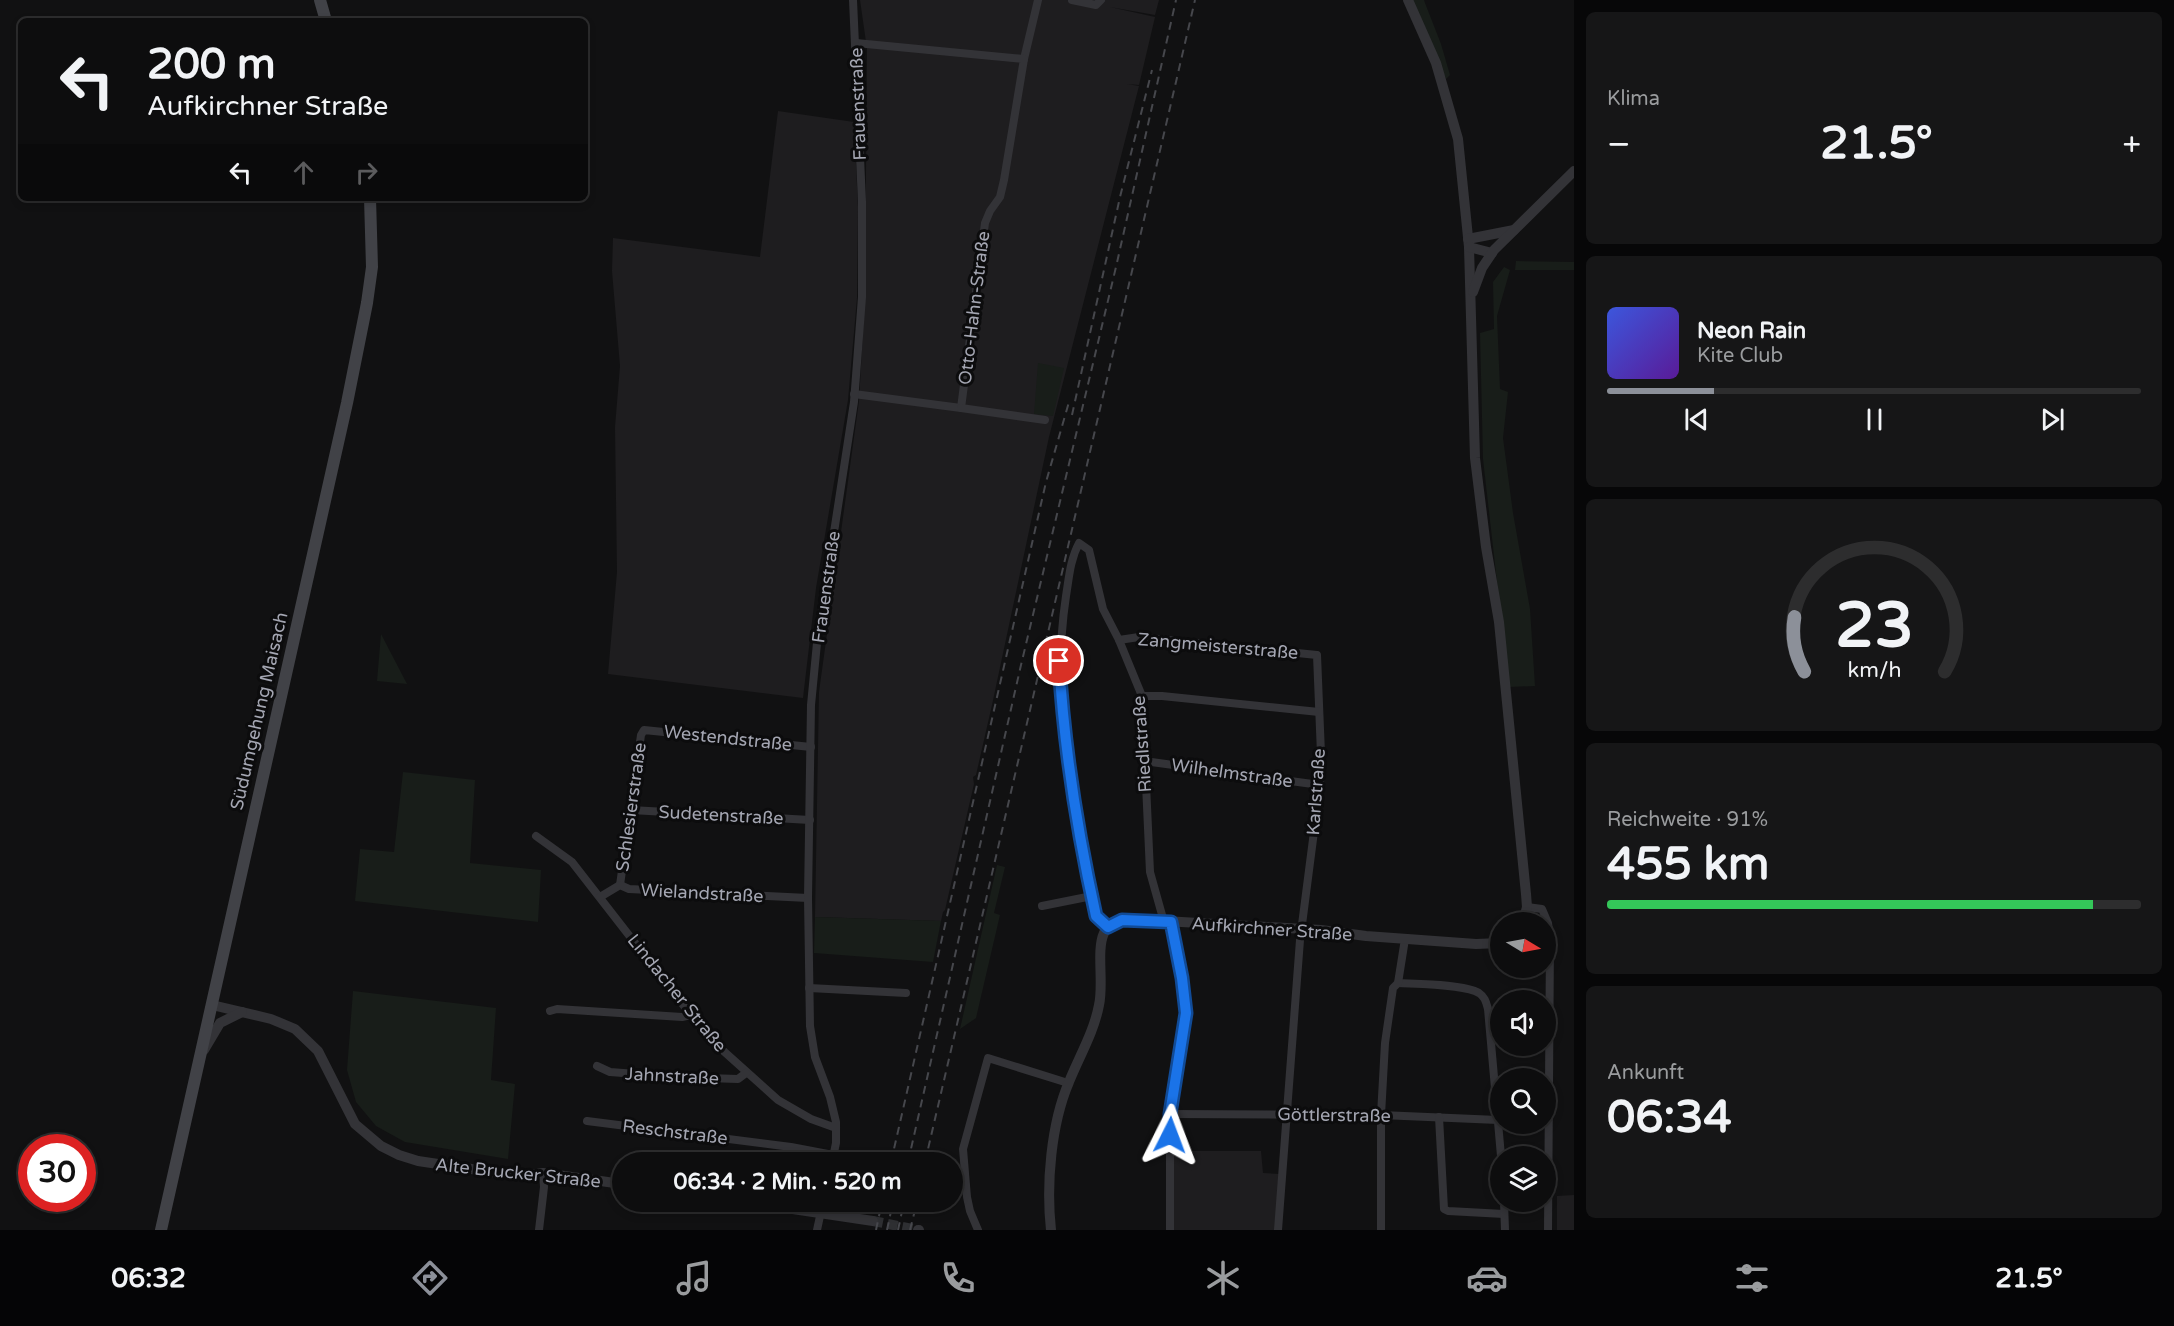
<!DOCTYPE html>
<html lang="de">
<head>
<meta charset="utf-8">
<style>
  :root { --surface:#0d0d0e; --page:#161617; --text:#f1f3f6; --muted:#9a9c9e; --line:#2d2d2e; --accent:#8c9099 }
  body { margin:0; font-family:"Varela Round",sans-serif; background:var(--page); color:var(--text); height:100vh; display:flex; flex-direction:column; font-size:22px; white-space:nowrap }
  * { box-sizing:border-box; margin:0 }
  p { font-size:20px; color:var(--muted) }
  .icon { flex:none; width:33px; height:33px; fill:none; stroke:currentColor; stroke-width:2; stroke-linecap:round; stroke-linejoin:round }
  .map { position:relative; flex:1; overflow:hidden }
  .side { display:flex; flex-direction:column; gap:12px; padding:12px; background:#070708; width:600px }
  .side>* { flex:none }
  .guide { position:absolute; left:18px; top:18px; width:570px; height:183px; border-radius:9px; box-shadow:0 3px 9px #0003,0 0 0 2px var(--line); background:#0d0d0e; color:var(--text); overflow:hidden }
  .needle { width:39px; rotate:100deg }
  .fabs { position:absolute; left:1490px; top:912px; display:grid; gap:12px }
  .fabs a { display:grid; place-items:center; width:66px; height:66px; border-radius:50%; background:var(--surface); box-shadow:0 3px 9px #0003,0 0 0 2px var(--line); font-size:30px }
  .speed { position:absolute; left:18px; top:1134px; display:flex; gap:12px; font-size:30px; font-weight:700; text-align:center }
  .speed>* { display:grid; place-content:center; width:78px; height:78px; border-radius:50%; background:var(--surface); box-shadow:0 3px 9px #0003,0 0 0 2px var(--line); line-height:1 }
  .speed .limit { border:9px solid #d22; background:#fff; color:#111 }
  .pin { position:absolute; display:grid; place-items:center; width:51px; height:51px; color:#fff; margin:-26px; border:3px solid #fff; border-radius:50%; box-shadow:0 2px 6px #0007 }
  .me { position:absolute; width:66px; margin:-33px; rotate:3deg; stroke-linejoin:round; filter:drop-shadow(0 0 4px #0008) }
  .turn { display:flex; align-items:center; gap:21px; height:126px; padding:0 30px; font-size:27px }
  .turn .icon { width:78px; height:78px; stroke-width:2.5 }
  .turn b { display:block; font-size:42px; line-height:51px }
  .lanes { display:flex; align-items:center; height:57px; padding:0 30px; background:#0003; justify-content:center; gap:30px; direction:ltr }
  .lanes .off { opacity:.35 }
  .big { font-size:45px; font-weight:700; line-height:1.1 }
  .side .card { flex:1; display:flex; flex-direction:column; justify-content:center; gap:9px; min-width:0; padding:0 21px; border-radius:9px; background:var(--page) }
  .side .dial { align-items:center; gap:0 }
  .dial svg { height:156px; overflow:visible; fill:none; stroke:var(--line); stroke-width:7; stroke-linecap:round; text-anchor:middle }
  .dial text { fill:var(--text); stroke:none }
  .song { display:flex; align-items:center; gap:18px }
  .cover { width:72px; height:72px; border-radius:9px; background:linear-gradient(135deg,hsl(230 70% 55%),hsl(270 70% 35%)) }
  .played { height:6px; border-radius:3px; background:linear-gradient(90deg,var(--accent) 20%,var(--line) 20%) }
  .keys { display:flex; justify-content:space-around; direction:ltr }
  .heat { display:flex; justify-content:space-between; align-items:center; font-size:33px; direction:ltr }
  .charge { height:9px; border-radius:4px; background:linear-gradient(90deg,#34c759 91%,var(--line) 0) }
  .trip { position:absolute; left:612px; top:1152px; width:351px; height:60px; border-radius:30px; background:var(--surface); box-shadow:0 3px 9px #0003,0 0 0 2px var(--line); font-weight:700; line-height:60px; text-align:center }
  .menu { display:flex; height:96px; justify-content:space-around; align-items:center; background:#050506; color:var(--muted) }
  .menu .icon { width:42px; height:42px }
  .menu .selected { color:var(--accent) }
  .menu b { font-size:27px; color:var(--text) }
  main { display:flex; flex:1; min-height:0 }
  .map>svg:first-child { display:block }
  .built { fill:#1e1d1f }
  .green { fill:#181d19 }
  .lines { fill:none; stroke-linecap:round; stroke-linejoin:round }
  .tertiary-tunnel { stroke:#2e2f32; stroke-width:10; stroke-dasharray:10 5; stroke-linecap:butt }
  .minor { stroke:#333337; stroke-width:8 }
  .tertiary { stroke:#333337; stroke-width:10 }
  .secondary { stroke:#414247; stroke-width:12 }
  .rail { stroke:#46474c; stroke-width:2; stroke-dasharray:8 6; stroke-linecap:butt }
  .route-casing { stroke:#114b97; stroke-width:15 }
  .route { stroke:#1a73e8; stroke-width:10 }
  .labels { text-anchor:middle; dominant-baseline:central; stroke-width:6; stroke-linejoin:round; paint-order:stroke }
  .street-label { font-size:18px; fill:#a4a6b2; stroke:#0c0c0d }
</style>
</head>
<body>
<main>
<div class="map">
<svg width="1574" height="1230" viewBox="0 0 1574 1230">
  <rect width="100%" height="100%" fill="#111112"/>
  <g class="built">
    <polygon points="860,0 1159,0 1155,15 1110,7 1155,17 1139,85 1127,84 1139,86 1049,437 992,705 976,775 973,777 974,784 945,910 943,912 941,921 815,917 819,692 859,401 865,296 867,49"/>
    <polygon points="778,111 854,122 858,208 857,298 848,400 816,588 803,698 608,674 617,572 615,427 620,366 612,271 613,238 760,257"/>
    <polygon points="1172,1151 1261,1151 1263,1173 1280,1174 1275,1230 1172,1230"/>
    <polygon points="1574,1195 1574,1230 1557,1230 1557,1196"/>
  </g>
  <g class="green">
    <polygon points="1412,0 1424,0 1425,3 1441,44 1450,75 1446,79"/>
    <polygon points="1516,261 1574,262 1574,270 1515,270"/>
    <polygon points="1504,267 1510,270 1497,316 1500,389 1508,392 1503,438 1513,513 1530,609 1535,686 1509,687 1483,459 1480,333 1494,329 1493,282"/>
    <polygon points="1038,363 1064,368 1053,416 1034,414"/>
    <polygon points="381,634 407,684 377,681"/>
    <polygon points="403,772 475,780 470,863 541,870 538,922 355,901 360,849 394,852"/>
    <polygon points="997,865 1005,867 994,913 1000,915 976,1018 960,1029"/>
    <polygon points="815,917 941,921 933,962 814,953"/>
    <polygon points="353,991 496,1008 491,1080 515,1084 508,1159 405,1142 376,1126 356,1102 347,1070"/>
  </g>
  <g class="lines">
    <polyline class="tertiary-tunnel" points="873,1221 918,1230"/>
    <g class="minor">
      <polyline points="1072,0 1096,5 1101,0"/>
      <polyline points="1024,59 1038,0"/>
      <polyline points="854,394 961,408 985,223 990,211 1000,197 1004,180 1024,59 856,43"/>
      <polyline points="961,408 1045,420"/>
      <polyline points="1119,640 1139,637 1317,655 1321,754 1320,785 1300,940 1278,1230"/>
      <polyline points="1142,696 1162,696 1319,712"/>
      <polyline points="1144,761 1320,785"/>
      <polyline points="631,810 810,820"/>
      <polyline points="536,836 572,862 691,1015 719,1047 778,1100 811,1119 836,1128"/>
      <polyline points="620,885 641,735 644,730 811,747"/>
      <polyline points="600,897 620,885 629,889 808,898"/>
      <polyline points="1042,906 1092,896"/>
      <polyline points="1527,907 1542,909 1548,923 1550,939 1548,1230"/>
      <path d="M1108,927C1104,923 1098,919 1096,913C1089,894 1087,871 1083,851C1065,766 1053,682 1066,596C1069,578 1070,560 1079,543L1089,550L1103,609L1119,640L1142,696L1150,872L1164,922"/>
      <path d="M1398,983C1416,984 1464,984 1479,993C1485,997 1486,1002 1488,1009L1501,1156"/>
      <polyline points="809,988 906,993"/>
      <polyline points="550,1011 557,1009 682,1017 691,1015"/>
      <polyline points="597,1066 610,1072 676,1077 738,1079 746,1073"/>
      <polyline points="1170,1114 1381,1115 1498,1120"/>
      <polyline points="1439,1117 1444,1209 1448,1211 1504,1214"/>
      <polyline points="587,1121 791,1147 833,1155"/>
      <polyline points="832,1162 836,1143 836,1122 830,1097 815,1057 810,1026 808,898 811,705 817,643 854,402 862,297 862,202 853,0"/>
      <polyline points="1504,1202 1505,1230"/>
      <polyline points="539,1230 544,1187 543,1173"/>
      <polyline points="817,1230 823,1202"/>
      <polyline points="978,1230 970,1211 967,1197 963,1149 988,1058 1068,1083"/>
      <polyline points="1170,1230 1170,1114 1186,1013 1182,978 1171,922"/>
      <polyline points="1381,1230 1381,1115 1385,1043 1393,988 1398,983 1405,939"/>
    </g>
    <g class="tertiary">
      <polyline points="1408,0 1436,63 1458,139 1469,247 1475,458 1486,547 1499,622 1526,894 1527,907 1523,922"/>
      <polyline points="1468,239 1514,230"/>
      <polyline points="1469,247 1492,253"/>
      <polyline points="1473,292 1482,268 1494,250 1574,171"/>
      <polyline points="212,1005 271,1019 295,1029 318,1051 355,1124 381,1146 399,1155 418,1161 505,1174 524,1176 543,1173 622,1184"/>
      <polyline points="204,1050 220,1023 242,1012"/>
      <polyline points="746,1202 873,1221"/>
      <polyline points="918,1230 919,1230"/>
      <path d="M1051,1230C1046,1184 1051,1124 1069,1082C1079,1057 1094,1032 1099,1005C1104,984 1096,950 1104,933C1109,922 1120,920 1130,919L1321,930L1366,936L1476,944L1500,943"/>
    </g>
    <g class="secondary">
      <polyline points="320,0 326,21"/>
      <polyline points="161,1230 347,403 367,303 372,267 370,198"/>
    </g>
    <g class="rail">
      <polyline points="1072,415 1120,197 1152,70"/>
      <polyline points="891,1162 1046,482 1069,402"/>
      <polyline points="908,1162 1021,665 1116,267 1176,0"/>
      <polyline points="925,1162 1195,0"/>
      <polyline points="876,1230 882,1202"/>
      <polyline points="887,1230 893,1202"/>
      <polyline points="898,1230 904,1202"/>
      <polyline points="910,1230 917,1202"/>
    </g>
  </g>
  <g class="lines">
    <g class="route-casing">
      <path id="route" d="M1059,661C1064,749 1077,830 1096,916L1108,927L1122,920L1171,922L1182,978L1186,1013L1170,1114V1135"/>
    </g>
    <use href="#route" class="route"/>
  </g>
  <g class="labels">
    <g class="street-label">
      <text transform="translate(858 104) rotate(-92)">Frauenstraße</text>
      <text transform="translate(974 308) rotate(-83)">Otto-Hahn-Straße</text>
      <text transform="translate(826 587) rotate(-82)">Frauenstraße</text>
      <text transform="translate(1218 646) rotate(5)">Zangmeisterstraße</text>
      <text transform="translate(259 711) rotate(-77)">Südumgehung Maisach</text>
      <text transform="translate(728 738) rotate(6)">Westendstraße</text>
      <text transform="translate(1142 744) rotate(-94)">Riedlstraße</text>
      <text transform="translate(1232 773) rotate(8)">Wilhelmstraße</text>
      <text transform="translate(1316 792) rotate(-86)">Karlstraße</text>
      <text transform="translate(631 807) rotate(-82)">Schlesierstraße</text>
      <text transform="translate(721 815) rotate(3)">Sudetenstraße</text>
      <text transform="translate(702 893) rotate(3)">Wielandstraße</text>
      <text transform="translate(1272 929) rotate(4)">Aufkirchner Straße</text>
      <text transform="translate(677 993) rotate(51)">Lindacher Straße</text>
      <text transform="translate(672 1076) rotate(3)">Jahnstraße</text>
      <text transform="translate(1334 1115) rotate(1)">Göttlerstraße</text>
      <text transform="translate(675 1132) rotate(7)">Reschstraße</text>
      <text transform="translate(518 1173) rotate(6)">Alte Brucker Straße</text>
    </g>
  </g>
</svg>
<div class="fabs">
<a><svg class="needle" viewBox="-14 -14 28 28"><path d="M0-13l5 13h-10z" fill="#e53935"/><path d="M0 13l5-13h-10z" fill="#9a9c9e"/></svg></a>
<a><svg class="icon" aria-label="sound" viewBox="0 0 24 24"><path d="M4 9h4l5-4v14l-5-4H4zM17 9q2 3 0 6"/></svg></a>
<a><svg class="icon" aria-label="search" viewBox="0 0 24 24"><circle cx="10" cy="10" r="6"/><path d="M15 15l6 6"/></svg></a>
<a><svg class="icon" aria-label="layers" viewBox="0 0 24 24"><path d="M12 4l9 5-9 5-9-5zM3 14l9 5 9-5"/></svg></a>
</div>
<div class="speed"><div class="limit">30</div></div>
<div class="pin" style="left:1059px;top:661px;background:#d93025"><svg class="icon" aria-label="arrive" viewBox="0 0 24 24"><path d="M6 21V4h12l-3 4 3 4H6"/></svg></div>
<svg class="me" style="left:1170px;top:1135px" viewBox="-20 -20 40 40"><path d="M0-17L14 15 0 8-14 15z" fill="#1a73e8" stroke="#fff" stroke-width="4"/></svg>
<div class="trip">06:34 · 2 Min. · 520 m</div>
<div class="guide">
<div class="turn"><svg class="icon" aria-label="left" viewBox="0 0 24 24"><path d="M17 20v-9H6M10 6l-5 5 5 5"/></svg><div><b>200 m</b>Aufkirchner Straße</div></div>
<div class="lanes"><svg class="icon" aria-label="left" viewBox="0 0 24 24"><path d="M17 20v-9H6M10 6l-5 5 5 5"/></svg><svg class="icon off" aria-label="ahead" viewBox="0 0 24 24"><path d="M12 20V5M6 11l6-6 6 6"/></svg><svg class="icon off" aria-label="right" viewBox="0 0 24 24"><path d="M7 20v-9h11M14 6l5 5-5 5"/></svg></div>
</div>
</div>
<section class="side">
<div class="card"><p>Klima</p>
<div class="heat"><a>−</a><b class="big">21.5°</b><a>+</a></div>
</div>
<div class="card">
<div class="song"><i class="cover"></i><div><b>Neon Rain</b><p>Kite Club</p></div></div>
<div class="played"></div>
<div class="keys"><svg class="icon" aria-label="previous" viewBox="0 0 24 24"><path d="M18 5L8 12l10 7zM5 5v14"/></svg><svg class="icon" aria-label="pause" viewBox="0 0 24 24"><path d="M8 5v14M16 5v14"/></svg><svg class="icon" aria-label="next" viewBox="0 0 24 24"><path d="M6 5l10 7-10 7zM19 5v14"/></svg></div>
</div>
<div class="card dial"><svg viewBox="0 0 100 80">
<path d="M14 69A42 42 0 1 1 86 69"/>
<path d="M14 69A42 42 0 0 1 9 41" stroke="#8c9099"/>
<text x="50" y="56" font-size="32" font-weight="700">23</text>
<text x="50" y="72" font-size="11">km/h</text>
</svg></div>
<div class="card"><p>Reichweite · 91%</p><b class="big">455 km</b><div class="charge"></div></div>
<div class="card"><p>Ankunft</p><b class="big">06:34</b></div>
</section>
</main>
<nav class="menu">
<b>06:32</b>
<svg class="icon selected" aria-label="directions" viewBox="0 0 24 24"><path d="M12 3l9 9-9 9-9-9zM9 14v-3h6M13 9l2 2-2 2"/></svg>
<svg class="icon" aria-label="music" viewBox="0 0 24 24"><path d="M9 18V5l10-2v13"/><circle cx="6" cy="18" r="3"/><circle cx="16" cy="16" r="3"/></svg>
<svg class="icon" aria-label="phone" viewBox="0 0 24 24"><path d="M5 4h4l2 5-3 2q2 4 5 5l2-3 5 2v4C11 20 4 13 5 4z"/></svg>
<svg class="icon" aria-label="climate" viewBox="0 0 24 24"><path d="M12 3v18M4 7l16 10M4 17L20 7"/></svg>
<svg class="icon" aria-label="car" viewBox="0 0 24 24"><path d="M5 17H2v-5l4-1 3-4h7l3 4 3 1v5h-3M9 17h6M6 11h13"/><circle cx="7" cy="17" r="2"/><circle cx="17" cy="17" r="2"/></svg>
<svg class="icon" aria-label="filters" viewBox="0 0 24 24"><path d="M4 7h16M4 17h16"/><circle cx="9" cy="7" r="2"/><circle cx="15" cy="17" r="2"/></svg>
<b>21.5°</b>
</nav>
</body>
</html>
